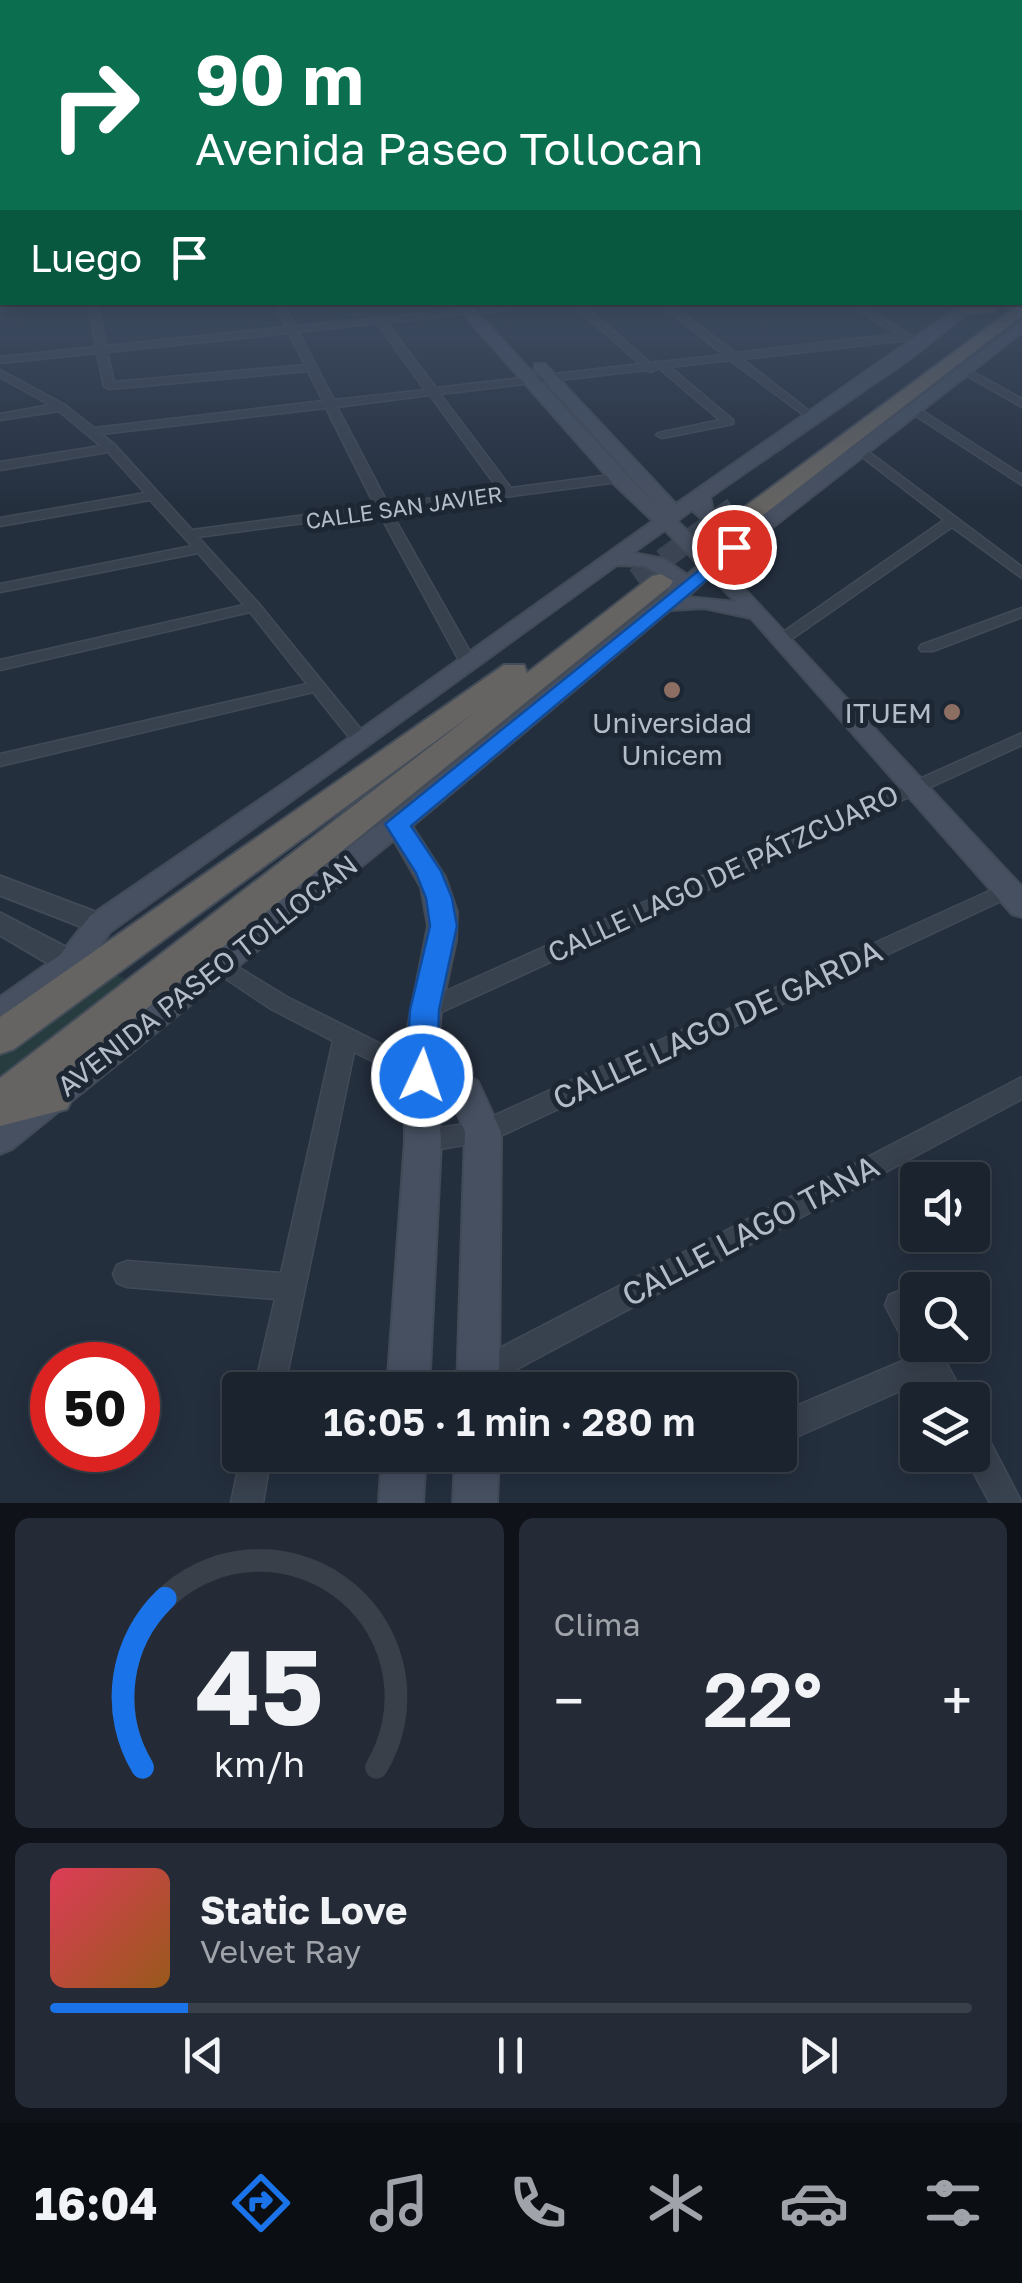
<!DOCTYPE html>
<html lang="es">
<head>
<meta charset="utf-8">
<style>
  :root { --surface:#1b232e; --page:#242b36; --text:#f1f3f6; --muted:#a0a4aa; --line:#39404a; --accent:#1a73e8 }
  body { margin:0; font-family:"Golos Text",sans-serif; background:var(--page); color:var(--text); height:100vh; display:flex; flex-direction:column; font-size:38px; white-space:nowrap }
  * { box-sizing:border-box; margin:0 }
  p { font-size:32px; color:var(--muted) }
  .icon { flex:none; width:55px; height:55px; fill:none; stroke:currentColor; stroke-width:2; stroke-linecap:round; stroke-linejoin:round }
  .map { position:relative; height:1503px; overflow:hidden }
  .details { display:flex; flex-direction:column; gap:15px; padding:15px; background:#0f1319; flex:1 }
  .details>* { flex:none }
  .top-card { position:absolute; left:0px; top:0px; width:1022px; height:305px; box-shadow:0 5px 25px #0003,0 0 0 2px var(--line); background:#0b6e4f; color:#fff; overflow:hidden }
  .controls { position:absolute; left:900px; top:1162px; display:grid; gap:20px }
  .controls a { display:grid; place-items:center; width:90px; height:90px; border-radius:10px; background:var(--surface); box-shadow:0 5px 25px #0003,0 0 0 2px var(--line); font-size:50px }
  .speed { position:absolute; left:30px; top:1342px; display:flex; gap:20px; font-size:50px; font-weight:700; text-align:center }
  .speed>* { display:grid; place-content:center; width:130px; height:130px; border-radius:50%; background:var(--surface); box-shadow:0 5px 25px #0003,0 0 0 2px var(--line); line-height:1 }
  .speed .limit { border:15px solid #d22; background:#fff; color:#111 }
  .pin { position:absolute; display:grid; place-items:center; width:85px; height:85px; color:#fff; margin:-42px; border:5px solid #fff; border-radius:50%; box-shadow:0 2px 10px #0007 }
  .me { position:absolute; width:110px; margin:-55px; rotate:3deg; stroke-linejoin:round; filter:drop-shadow(0 0 8px #0008) }
  .turn { display:flex; align-items:center; gap:35px; height:210px; padding:0 30px; font-size:45px }
  .turn .icon { width:130px; height:130px; stroke-width:2.5 }
  .turn b { display:block; font-size:70px; line-height:85px }
  .then { display:flex; align-items:center; height:95px; padding:0 30px; background:#0003; gap:20px; font-size:38px }
  .big { font-size:75px; font-weight:600; line-height:1.1 }
  .details .tile { flex:1; display:flex; flex-direction:column; justify-content:center; gap:15px; min-width:0; padding:0 35px; border-radius:15px; background:var(--page) }
  .details .dial { align-items:center; gap:0 }
  .dial svg { height:260px; overflow:visible; fill:none; stroke:var(--line); stroke-width:7; stroke-linecap:round; text-anchor:middle }
  .dial text { fill:var(--text); stroke:none }
  .song { display:flex; align-items:center; gap:30px }
  .cover { width:120px; height:120px; border-radius:15px; background:linear-gradient(135deg,hsl(350 70% 55%),hsl(30 70% 35%)) }
  .played { height:10px; border-radius:5px; background:linear-gradient(90deg,var(--accent) 15%,var(--line) 15%) }
  .keys { display:flex; justify-content:space-around; direction:ltr }
  .heat { display:flex; justify-content:space-between; align-items:center; font-size:55px; direction:ltr }
  .details .tiles { flex:1; display:grid; gap:15px; grid-template-columns:1fr 1fr }
  .tile:last-child { grid-column:span 2 }
  .trip { position:absolute; left:222px; top:1372px; width:575px; height:100px; border-radius:10px; background:var(--surface); box-shadow:0 5px 25px #0003,0 0 0 2px var(--line); font-weight:600; line-height:100px; text-align:center }
  .tab-bar { display:flex; height:160px; justify-content:space-around; align-items:center; background:#0b0e12; color:var(--muted) }
  .tab-bar .icon { width:70px; height:70px }
  .tab-bar .on { color:var(--accent) }
  .tab-bar b { font-size:45px; color:var(--text) }
  .map>svg:first-child { display:block }
  .green { fill:#263c3f }
  .lines { fill:none; stroke-linecap:round; stroke-linejoin:round }
  .trunk-tunnel { stroke:#3a4453; stroke-width:22; stroke-dasharray:22 11; stroke-linecap:butt }
  .minor-casing { stroke:#414a57; stroke-width:3 }
  .tertiary-casing { stroke:#414a57; stroke-width:4 }
  .secondary-casing { stroke:#414a57; stroke-width:4 }
  .trunk-casing { stroke:#434c59; stroke-width:4 }
  .minor { fill:#38414e; fill-rule:evenodd }
  .tertiary { fill:#38414e; fill-rule:evenodd }
  .secondary { fill:#465061; fill-rule:evenodd }
  .trunk { fill:#656462; fill-rule:evenodd }
  .route { fill:#1a73e8; stroke:#114b97; stroke-width:2.5 }
  .education-dot { fill:#8d6e63; stroke:#1d2633; stroke-width:4 }
  .labels { text-anchor:middle; dominant-baseline:central; stroke-width:10; stroke-linejoin:round; paint-order:stroke }
  .far-street-label { font-size:22px; fill:#b4bcc9; stroke:#1d2633 }
  .poi-label { font-size:28px; fill:#b4bcc9; stroke:#1d2633; text-anchor:end }
  .street-label { font-size:28px; fill:#b4bcc9; stroke:#1d2633 }
  .near-street-label { font-size:32px; fill:#b4bcc9; stroke:#1d2633 }
</style>
</head>
<body>
<div class="map">
<svg width="1022" height="1503" viewBox="0 0 1022 1503">
  <rect width="100%" height="100%" fill="#242f3e"/>
  <g class="green">
    <polygon points="453,303 457,307 338,319 331,303"/>
    <polygon points="107,972 132,981 0,1079 0,1049"/>
  </g>
  <g class="lines">
    <polyline class="trunk-tunnel" points="636,579 736,506"/>
    <g class="minor-casing">
      <g id="minor">
        <path d="M88,302H97L106,346L286,327L274,302H283L295,326L470,309V313L467,314L386,322L436,388L640,364L570,302H580L650,363L724,355L658,302H668L735,353L897,334L845,302H856L914,337L909,340L742,359L817,417L819,419L813,422L730,360L670,367L733,420V424L662,438L656,435L658,433L720,420L659,368L651,372L646,370L440,394L511,488L618,474L624,478L618,482L391,512L477,664L475,667L469,669L461,664L379,513L198,537L259,604L368,738L371,742L368,746H356L313,692L0,766V754L307,684L250,612L0,670V660L244,605L198,553L0,592V584L192,546L150,500L0,526V518L145,493L108,452L0,470V462L101,446L59,411L0,420V414L50,405L0,377V370L65,405L94,428L323,401L308,371L109,389L104,386L97,353L0,363V357L96,347ZM377,323L425,390L334,400L298,332ZM289,333L305,365L114,382L107,352ZM430,395L499,490L388,504L337,407ZM326,408L375,506L192,530L115,445L101,434Z"/>
        <polygon points="524,302 553,302 487,313 482,310"/>
        <polygon points="966,368 1022,399 1022,407 962,373 961,371"/>
        <polygon points="910,408 918,408 1022,475 1022,485 910,412"/>
        <polygon points="861,446 1022,567 1022,578 952,527 786,643 776,643 773,640 776,637 944,520 857,453 855,450"/>
        <polygon points="1022,608 1022,617 933,651 921,651 919,648 921,645"/>
        <polygon points="1022,733 1022,745 433,1016 425,1019 417,1016 414,1010 417,1004"/>
        <polygon points="1007,883 1014,885 1017,890 1014,895 492,1140 423,1152 414,1149 411,1141 414,1133 423,1130 480,1122"/>
        <polygon points="222,957 287,997 429,1068 433,1075 429,1082 421,1085 354,1052 284,1390 254,1390 275,1299 127,1287 117,1283 113,1274 117,1265 127,1261 281,1273 333,1041 271,1009 214,971 211,965 214,959"/>
        <polygon points="1022,1077 1022,1099 489,1384 479,1389 469,1384 464,1374 469,1364"/>
        <path d="M899,1291C922,1301 918,1324 918,1345H937L966,1400H935L925,1380L794,1438L780,1441V1413L912,1357L885,1305L889,1295Z"/>
        <polygon points="972,1424 983,1428 1022,1503 990,1503 964,1455 972,1455"/>
        <polygon points="241,1455 271,1455 263,1503 231,1503"/>
      </g>
    </g>
    <g class="tertiary-casing">
      <g id="tertiary">
        <polygon points="0,876 109,917 113,924 109,931 100,934 0,895"/>
        <polygon points="0,913 81,955 85,963 81,971 71,974 61,971 0,935"/>
      </g>
    </g>
    <g class="secondary-casing">
      <g id="secondary">
        <path d="M453,302H467L660,510L535,370V364H545L676,504L966,302H981L915,355L710,497L713,511L730,519L762,515L1022,321V332L723,566L1022,887V917L1012,914L751,618L704,608L670,610L412,826L445,877L457,912L456,940L441,1010L437,1063L457,1068L478,1082L501,1132L499,1390H457L465,1132L453,1102L437,1091L441,1141L429,1390H387L405,1141V1042L428,926L421,887L394,840L12,1149L0,1154V1117L387,818L667,592L669,580L645,566L617,565L110,932L82,971L11,1023L0,1027V997L60,955L90,916L321,758L653,521L612,482ZM692,510L707,524L743,530L712,555L677,521ZM665,530L699,565L687,575L664,559L633,553ZM710,576L736,602L687,597Z"/>
        <polygon points="382,1455 426,1455 423,1503 379,1503"/>
        <polygon points="455,1455 499,1455 497,1503 453,1503"/>
      </g>
    </g>
    <g class="trunk-casing">
      <g id="trunk">
        <polygon points="1022,302 1022,315 762,516 746,516 743,511 746,506"/>
        <polygon points="990,303 996,305 996,311 967,314 959,309 967,304"/>
        <polygon points="661,574 673,581 670,586 57,1081 67,1085 73,1097 67,1109 0,1126 0,1078 474,713 14,1049 0,1054 0,1017 504,665 524,665 527,673 652,576"/>
      </g>
    </g>
    <use href="#minor" class="minor"/>
    <use href="#tertiary" class="tertiary"/>
    <use href="#secondary" class="secondary"/>
    <use href="#trunk" class="trunk"/>
  </g>
  <linearGradient id="sky" x2="0" y2="1"><stop stop-color="#141a22"/><stop offset="0.58" stop-color="#3f4d63"/><stop offset="1" stop-color="#3f4d63" stop-opacity="0"/></linearGradient>
  <rect width="1022" height="507" fill="url(#sky)"/>
  <polygon class="route" points="734,542 741,543 741,551 411,826 441,871 452,898 457,926 439,1010 437,1076 432,1085 422,1088 411,1085 406,1076 410,1010 430,926 426,898 416,873 385,824"/>
  <g class="education-dot">
    <circle cx="672" cy="690" r="10"/>
    <circle cx="952" cy="712" r="10"/>
  </g>
  <g class="labels">
    <g class="far-street-label">
      <text transform="translate(404 507) rotate(-8)">CALLE SAN JAVIER</text>
    </g>
    <g class="poi-label">
      <text x="932" y="712">ITUEM</text>
      <text x="672" y="722" text-anchor="middle">Universidad<tspan x="672" dy="32">Unicem</tspan></text>
    </g>
    <g class="street-label">
      <text transform="translate(723 873) rotate(-25)">CALLE LAGO DE PÁTZCUARO</text>
      <text transform="translate(207 975) rotate(-38)">AVENIDA PASEO TOLLOCAN</text>
    </g>
    <g class="near-street-label">
      <text transform="translate(717 1024) rotate(-25)">CALLE LAGO DE GARDA</text>
      <text transform="translate(750 1230) rotate(-28)">CALLE LAGO TANA</text>
    </g>
  </g>
</svg>
<div class="controls">
<a><svg class="icon" aria-label="sound" viewBox="0 0 24 24"><path d="M4 9h4l5-4v14l-5-4H4zM17 9q2 3 0 6"/></svg></a>
<a><svg class="icon" aria-label="search" viewBox="0 0 24 24"><circle cx="10" cy="10" r="6"/><path d="M15 15l6 6"/></svg></a>
<a><svg class="icon" aria-label="layers" viewBox="0 0 24 24"><path d="M12 4l9 5-9 5-9-5zM3 14l9 5 9-5"/></svg></a>
</div>
<div class="speed"><div class="limit">50</div></div>
<div class="pin" style="left:734px;top:547px;background:#d93025"><svg class="icon" aria-label="arrive" viewBox="0 0 24 24"><path d="M6 21V4h12l-3 4 3 4H6"/></svg></div>
<svg class="me" style="left:422px;top:1076px" viewBox="-20 -20 40 40"><circle r="17" fill="#1a73e8" stroke="#fff" stroke-width="3"/><path d="M0-11L8 9 0 5-8 9z" fill="#fff"/></svg>
<div class="trip">16:05 · 1 min · 280 m</div>
<div class="top-card">
<div class="turn"><svg class="icon" aria-label="right" viewBox="0 0 24 24"><path d="M7 20v-9h11M14 6l5 5-5 5"/></svg><div><b>90 m</b>Avenida Paseo Tollocan</div></div>
<div class="then">Luego<svg class="icon" aria-label="arrive" viewBox="0 0 24 24"><path d="M6 21V4h12l-3 4 3 4H6"/></svg></div>
</div>
</div>
<section class="details">
<div class="tiles">
<div class="tile dial"><svg viewBox="0 0 100 80">
<path d="M14 69A42 42 0 1 1 86 69"/>
<path d="M14 69A42 42 0 0 1 21 17" stroke="#1a73e8"/>
<text x="50" y="56" font-size="32" font-weight="700">45</text>
<text x="50" y="72" font-size="11">km/h</text>
</svg></div>
<div class="tile"><p>Clima</p>
<div class="heat"><a>−</a><b class="big">22°</b><a>+</a></div>
</div>
<div class="tile">
<div class="song"><i class="cover"></i><div><b>Static Love</b><p>Velvet Ray</p></div></div>
<div class="played"></div>
<div class="keys"><svg class="icon" aria-label="previous" viewBox="0 0 24 24"><path d="M18 5L8 12l10 7zM5 5v14"/></svg><svg class="icon" aria-label="pause" viewBox="0 0 24 24"><path d="M8 5v14M16 5v14"/></svg><svg class="icon" aria-label="next" viewBox="0 0 24 24"><path d="M6 5l10 7-10 7zM19 5v14"/></svg></div>
</div>
</div>
</section>
<nav class="tab-bar">
<b>16:04</b>
<svg class="icon on" aria-label="directions" viewBox="0 0 24 24"><path d="M12 3l9 9-9 9-9-9zM9 14v-3h6M13 9l2 2-2 2"/></svg>
<svg class="icon" aria-label="music" viewBox="0 0 24 24"><path d="M9 18V5l10-2v13"/><circle cx="6" cy="18" r="3"/><circle cx="16" cy="16" r="3"/></svg>
<svg class="icon" aria-label="phone" viewBox="0 0 24 24"><path d="M5 4h4l2 5-3 2q2 4 5 5l2-3 5 2v4C11 20 4 13 5 4z"/></svg>
<svg class="icon" aria-label="climate" viewBox="0 0 24 24"><path d="M12 3v18M4 7l16 10M4 17L20 7"/></svg>
<svg class="icon" aria-label="car" viewBox="0 0 24 24"><path d="M5 17H2v-5l4-1 3-4h7l3 4 3 1v5h-3M9 17h6M6 11h13"/><circle cx="7" cy="17" r="2"/><circle cx="17" cy="17" r="2"/></svg>
<svg class="icon" aria-label="filters" viewBox="0 0 24 24"><path d="M4 7h16M4 17h16"/><circle cx="9" cy="7" r="2"/><circle cx="15" cy="17" r="2"/></svg>
</nav>
</body>
</html>
